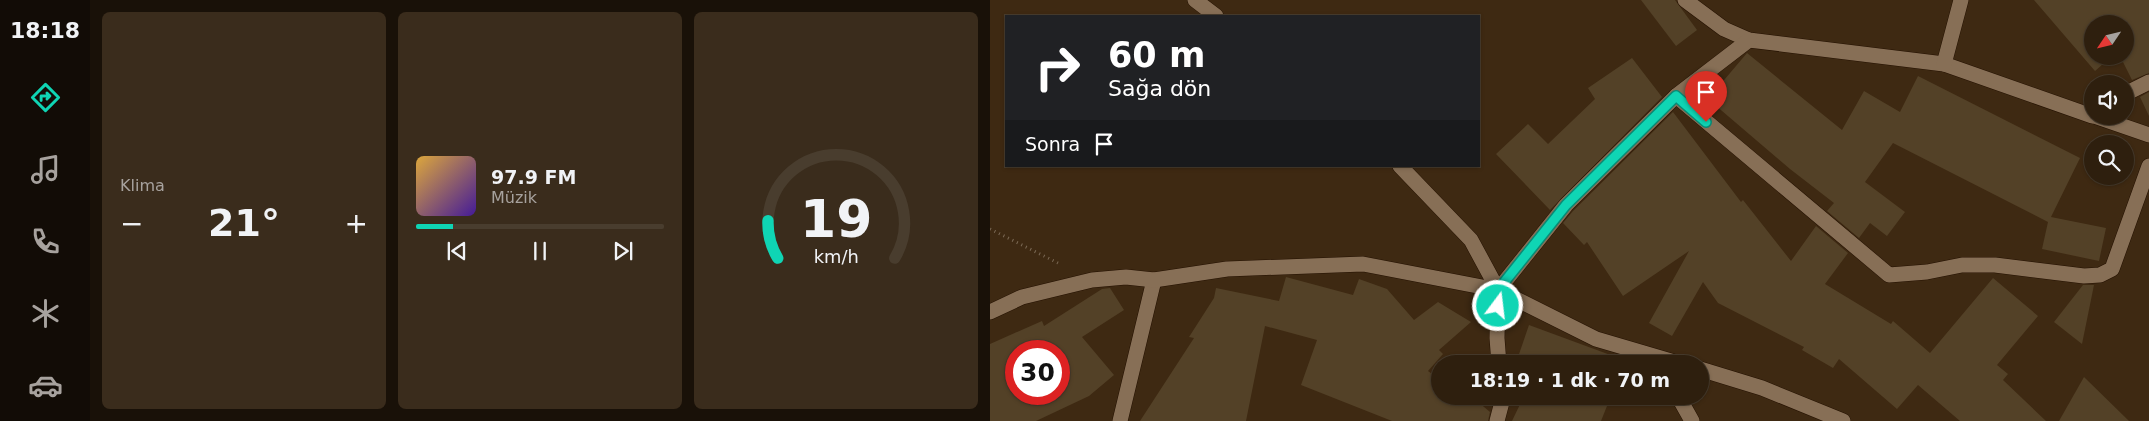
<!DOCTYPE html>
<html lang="tr">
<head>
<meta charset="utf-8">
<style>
  :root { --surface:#2e1f0e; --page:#3a2c1c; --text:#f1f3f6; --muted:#a7a29e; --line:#493d2e; --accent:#0fd5b4 }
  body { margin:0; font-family:"DejaVu Sans",sans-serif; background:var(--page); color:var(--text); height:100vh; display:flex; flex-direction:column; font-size:19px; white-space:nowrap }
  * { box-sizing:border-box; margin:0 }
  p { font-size:16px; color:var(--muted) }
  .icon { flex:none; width:28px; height:28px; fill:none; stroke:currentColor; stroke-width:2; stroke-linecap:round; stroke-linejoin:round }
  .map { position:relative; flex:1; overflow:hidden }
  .details { display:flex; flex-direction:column; gap:12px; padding:12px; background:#191108; width:900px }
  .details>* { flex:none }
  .banner { position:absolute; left:15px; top:15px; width:475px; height:152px; border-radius:0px; box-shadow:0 1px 4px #0004,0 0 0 1px var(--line); background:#202124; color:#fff; overflow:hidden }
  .needle { width:32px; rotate:235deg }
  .buttons { position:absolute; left:1094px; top:15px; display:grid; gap:10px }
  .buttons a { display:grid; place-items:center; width:50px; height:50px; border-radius:50%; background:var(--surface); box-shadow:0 1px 4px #0004,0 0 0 1px var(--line); font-size:25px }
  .speed { position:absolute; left:15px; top:340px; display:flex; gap:10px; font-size:25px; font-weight:700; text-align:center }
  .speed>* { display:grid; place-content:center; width:65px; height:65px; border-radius:50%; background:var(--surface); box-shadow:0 1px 4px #0004,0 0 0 1px var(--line); line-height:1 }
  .speed .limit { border:8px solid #d22; background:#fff; color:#111 }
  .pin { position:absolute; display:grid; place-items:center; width:42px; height:42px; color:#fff; margin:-51px -21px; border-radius:50% 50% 50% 0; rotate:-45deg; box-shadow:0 0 5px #0007 }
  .pin .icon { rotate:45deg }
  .me { position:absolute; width:55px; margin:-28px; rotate:15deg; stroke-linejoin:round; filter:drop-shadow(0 0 4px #0008) }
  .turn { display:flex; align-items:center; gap:18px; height:105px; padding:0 20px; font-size:22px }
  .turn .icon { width:65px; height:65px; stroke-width:2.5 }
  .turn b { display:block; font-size:35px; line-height:42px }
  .then { display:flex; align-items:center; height:48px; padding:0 20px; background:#0003; gap:10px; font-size:19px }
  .big { font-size:38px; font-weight:700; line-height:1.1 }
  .details .tile { flex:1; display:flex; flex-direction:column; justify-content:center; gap:8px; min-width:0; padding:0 18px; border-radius:8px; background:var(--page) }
  .details .dial { align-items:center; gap:0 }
  .dial svg { height:130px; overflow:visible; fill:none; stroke:var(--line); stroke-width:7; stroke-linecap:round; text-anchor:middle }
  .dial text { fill:var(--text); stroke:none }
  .song { display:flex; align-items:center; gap:15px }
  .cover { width:60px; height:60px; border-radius:8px; background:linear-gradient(135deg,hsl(40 70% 55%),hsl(260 70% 35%)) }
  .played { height:5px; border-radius:2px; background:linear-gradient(90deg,var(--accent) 15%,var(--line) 15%) }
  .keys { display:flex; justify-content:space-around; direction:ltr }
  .heat { display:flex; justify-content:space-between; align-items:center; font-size:28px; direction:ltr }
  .details .tiles { flex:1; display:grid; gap:12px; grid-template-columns:repeat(3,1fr) }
  .trip { position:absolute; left:441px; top:355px; width:278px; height:50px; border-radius:25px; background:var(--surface); box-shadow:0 1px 4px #0004,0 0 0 1px var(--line); font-weight:700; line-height:50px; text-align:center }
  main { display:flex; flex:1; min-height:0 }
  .dock { display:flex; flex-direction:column; width:90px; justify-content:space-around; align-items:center; background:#120c06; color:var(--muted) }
  .dock .icon { width:35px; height:35px }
  .dock .selected { color:var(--accent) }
  .dock b { font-size:22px; color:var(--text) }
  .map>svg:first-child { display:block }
  .building { fill:#534127; fill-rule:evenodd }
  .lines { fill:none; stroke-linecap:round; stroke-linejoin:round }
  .minor-casing { stroke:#241100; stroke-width:16 }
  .tertiary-casing { stroke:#241100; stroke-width:16 }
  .path { stroke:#7c6a56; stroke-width:3; stroke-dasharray:1 4; stroke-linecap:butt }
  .minor { stroke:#876f56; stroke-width:15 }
  .tertiary { stroke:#876f56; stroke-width:15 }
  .route-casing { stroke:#0a8a75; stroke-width:12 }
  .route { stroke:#0fd5b4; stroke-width:9 }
</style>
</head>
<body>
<main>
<nav class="dock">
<b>18:18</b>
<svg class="icon selected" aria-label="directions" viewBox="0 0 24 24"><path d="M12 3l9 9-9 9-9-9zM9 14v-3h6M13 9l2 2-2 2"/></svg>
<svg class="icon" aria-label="music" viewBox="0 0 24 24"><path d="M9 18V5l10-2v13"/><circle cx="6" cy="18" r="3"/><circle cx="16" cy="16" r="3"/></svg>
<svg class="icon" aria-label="phone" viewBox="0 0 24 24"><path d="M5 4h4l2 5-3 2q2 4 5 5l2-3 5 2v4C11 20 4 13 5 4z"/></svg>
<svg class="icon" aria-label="climate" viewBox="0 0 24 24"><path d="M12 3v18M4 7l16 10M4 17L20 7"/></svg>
<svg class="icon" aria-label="car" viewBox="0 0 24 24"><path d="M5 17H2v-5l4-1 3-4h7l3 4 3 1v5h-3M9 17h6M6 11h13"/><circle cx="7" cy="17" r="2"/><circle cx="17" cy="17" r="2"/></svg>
</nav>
<section class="details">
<div class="tiles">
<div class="tile"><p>Klima</p>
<div class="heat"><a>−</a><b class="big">21°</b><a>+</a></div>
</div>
<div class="tile">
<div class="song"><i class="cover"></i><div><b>97.9 FM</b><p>Müzik</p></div></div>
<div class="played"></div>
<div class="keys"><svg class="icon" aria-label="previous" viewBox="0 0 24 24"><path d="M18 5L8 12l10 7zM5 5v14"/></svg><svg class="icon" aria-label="pause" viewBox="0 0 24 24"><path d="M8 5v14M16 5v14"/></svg><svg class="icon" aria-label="next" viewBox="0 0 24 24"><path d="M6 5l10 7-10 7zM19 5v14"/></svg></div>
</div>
<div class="tile dial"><svg viewBox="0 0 100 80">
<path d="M14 69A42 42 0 1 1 86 69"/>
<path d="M14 69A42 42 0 0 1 8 46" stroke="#0fd5b4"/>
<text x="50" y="56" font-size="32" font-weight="700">19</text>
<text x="50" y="72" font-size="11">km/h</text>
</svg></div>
</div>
</section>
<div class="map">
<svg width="1159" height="421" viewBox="0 0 1159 421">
  <rect width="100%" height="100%" fill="#3e2912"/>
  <g class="building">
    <polygon points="651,0 685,0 707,30 686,46"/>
    <polygon points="1044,0 1159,0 1159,73 1142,80 1130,56 1135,56 1135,24 1102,24 1102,56 1122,56 1105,71"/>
    <polygon points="757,53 852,130 874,91 910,112 928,76 1090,158 1061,217 1116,228 1109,261 1052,249 1058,222 903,143 875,182 915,212 897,236 880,223 869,238 837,211 844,203 800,169 718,99"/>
    <polygon points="642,58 672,97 560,210 506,154 538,124 558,144 605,99 598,88"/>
    <polygon points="1159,92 1159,116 1150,97"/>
    <polygon points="683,112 751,202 753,200 801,261 826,226 858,253 835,284 901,324 903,321 940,353 1003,278 1048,316 1007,365 1018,374 1013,380 1056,421 970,421 928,385 907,409 849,359 843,368 812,350 814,347 728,303 713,282 682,336 659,323 699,251 633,296 597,242 594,245 573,223 583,211"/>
    <polygon points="296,277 363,295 369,279 397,289 424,320 448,302 481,322 449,350 453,354 438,371 450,380 450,396 481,396 500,412 498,421 402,421 311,385 327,340 275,326 256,421 150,421 204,338 199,337 224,298 226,288 289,301"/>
    <polygon points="1093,285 1104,285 1092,344 1064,322"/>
    <path d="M120,288L134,310L92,337L124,375L99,396L46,421H0V344L52,321L54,326L112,289ZM26,351H69V394H26Z"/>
    <polygon points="539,325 634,360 633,364 547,364 528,357"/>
    <polygon points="1094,377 1139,421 1069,421"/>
    <polygon points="534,396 621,396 611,421 522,421"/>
  </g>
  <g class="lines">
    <g class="minor-casing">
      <g id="minor">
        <polyline points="205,0 226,16"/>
        <polyline points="695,0 734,29 759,40 954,64 1102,116"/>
        <polyline points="954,64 971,0"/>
        <polyline points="1135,94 1159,82"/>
        <polyline points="686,96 899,275 937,272 972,265 1005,265 1094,276 1110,275 1122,269 1159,166"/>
        <polyline points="1104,116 1159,135"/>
        <polyline points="410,166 481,240 508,290 507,338 509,364"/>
        <polyline points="508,290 576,205 686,96 759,40"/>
        <polyline points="688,396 702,421"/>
        <polyline points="130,421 164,280"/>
        <polyline points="507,421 512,402 512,396"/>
      </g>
    </g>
    <g class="tertiary-casing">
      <g id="tertiary">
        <polyline points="0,312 32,297 102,280 136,277 164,280 237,269 373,264 508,290 606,339 691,364"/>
        <polyline points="710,369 772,388 853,421"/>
      </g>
    </g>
    <polyline class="path" points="0,229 68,263"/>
    <use href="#minor" class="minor"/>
    <use href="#tertiary" class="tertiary"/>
  </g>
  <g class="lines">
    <g class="route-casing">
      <polyline id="route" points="508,306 508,290 576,205 686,96 716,122"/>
    </g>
    <use href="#route" class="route"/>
  </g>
</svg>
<div class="buttons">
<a><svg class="needle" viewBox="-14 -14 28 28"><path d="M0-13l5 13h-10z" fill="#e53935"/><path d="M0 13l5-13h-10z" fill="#a7a29e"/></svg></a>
<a><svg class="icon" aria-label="sound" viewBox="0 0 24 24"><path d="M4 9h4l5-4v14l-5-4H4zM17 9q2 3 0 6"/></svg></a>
<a><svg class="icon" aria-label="search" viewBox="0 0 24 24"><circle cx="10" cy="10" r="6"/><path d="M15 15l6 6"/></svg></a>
</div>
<div class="speed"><div class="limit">30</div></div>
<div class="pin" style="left:716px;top:122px;background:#d93025"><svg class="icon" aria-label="arrive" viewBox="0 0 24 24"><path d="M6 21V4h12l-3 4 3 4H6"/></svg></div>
<svg class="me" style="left:508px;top:306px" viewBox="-20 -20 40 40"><circle r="17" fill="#0fd5b4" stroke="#fff" stroke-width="3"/><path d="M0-11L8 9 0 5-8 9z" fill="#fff"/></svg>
<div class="trip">18:19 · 1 dk · 70 m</div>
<div class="banner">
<div class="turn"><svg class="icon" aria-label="right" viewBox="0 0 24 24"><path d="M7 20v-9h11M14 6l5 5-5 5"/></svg><div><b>60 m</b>Sağa dön</div></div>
<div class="then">Sonra<svg class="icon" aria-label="arrive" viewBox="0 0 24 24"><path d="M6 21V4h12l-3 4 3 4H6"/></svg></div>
</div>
</div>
</main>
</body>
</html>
